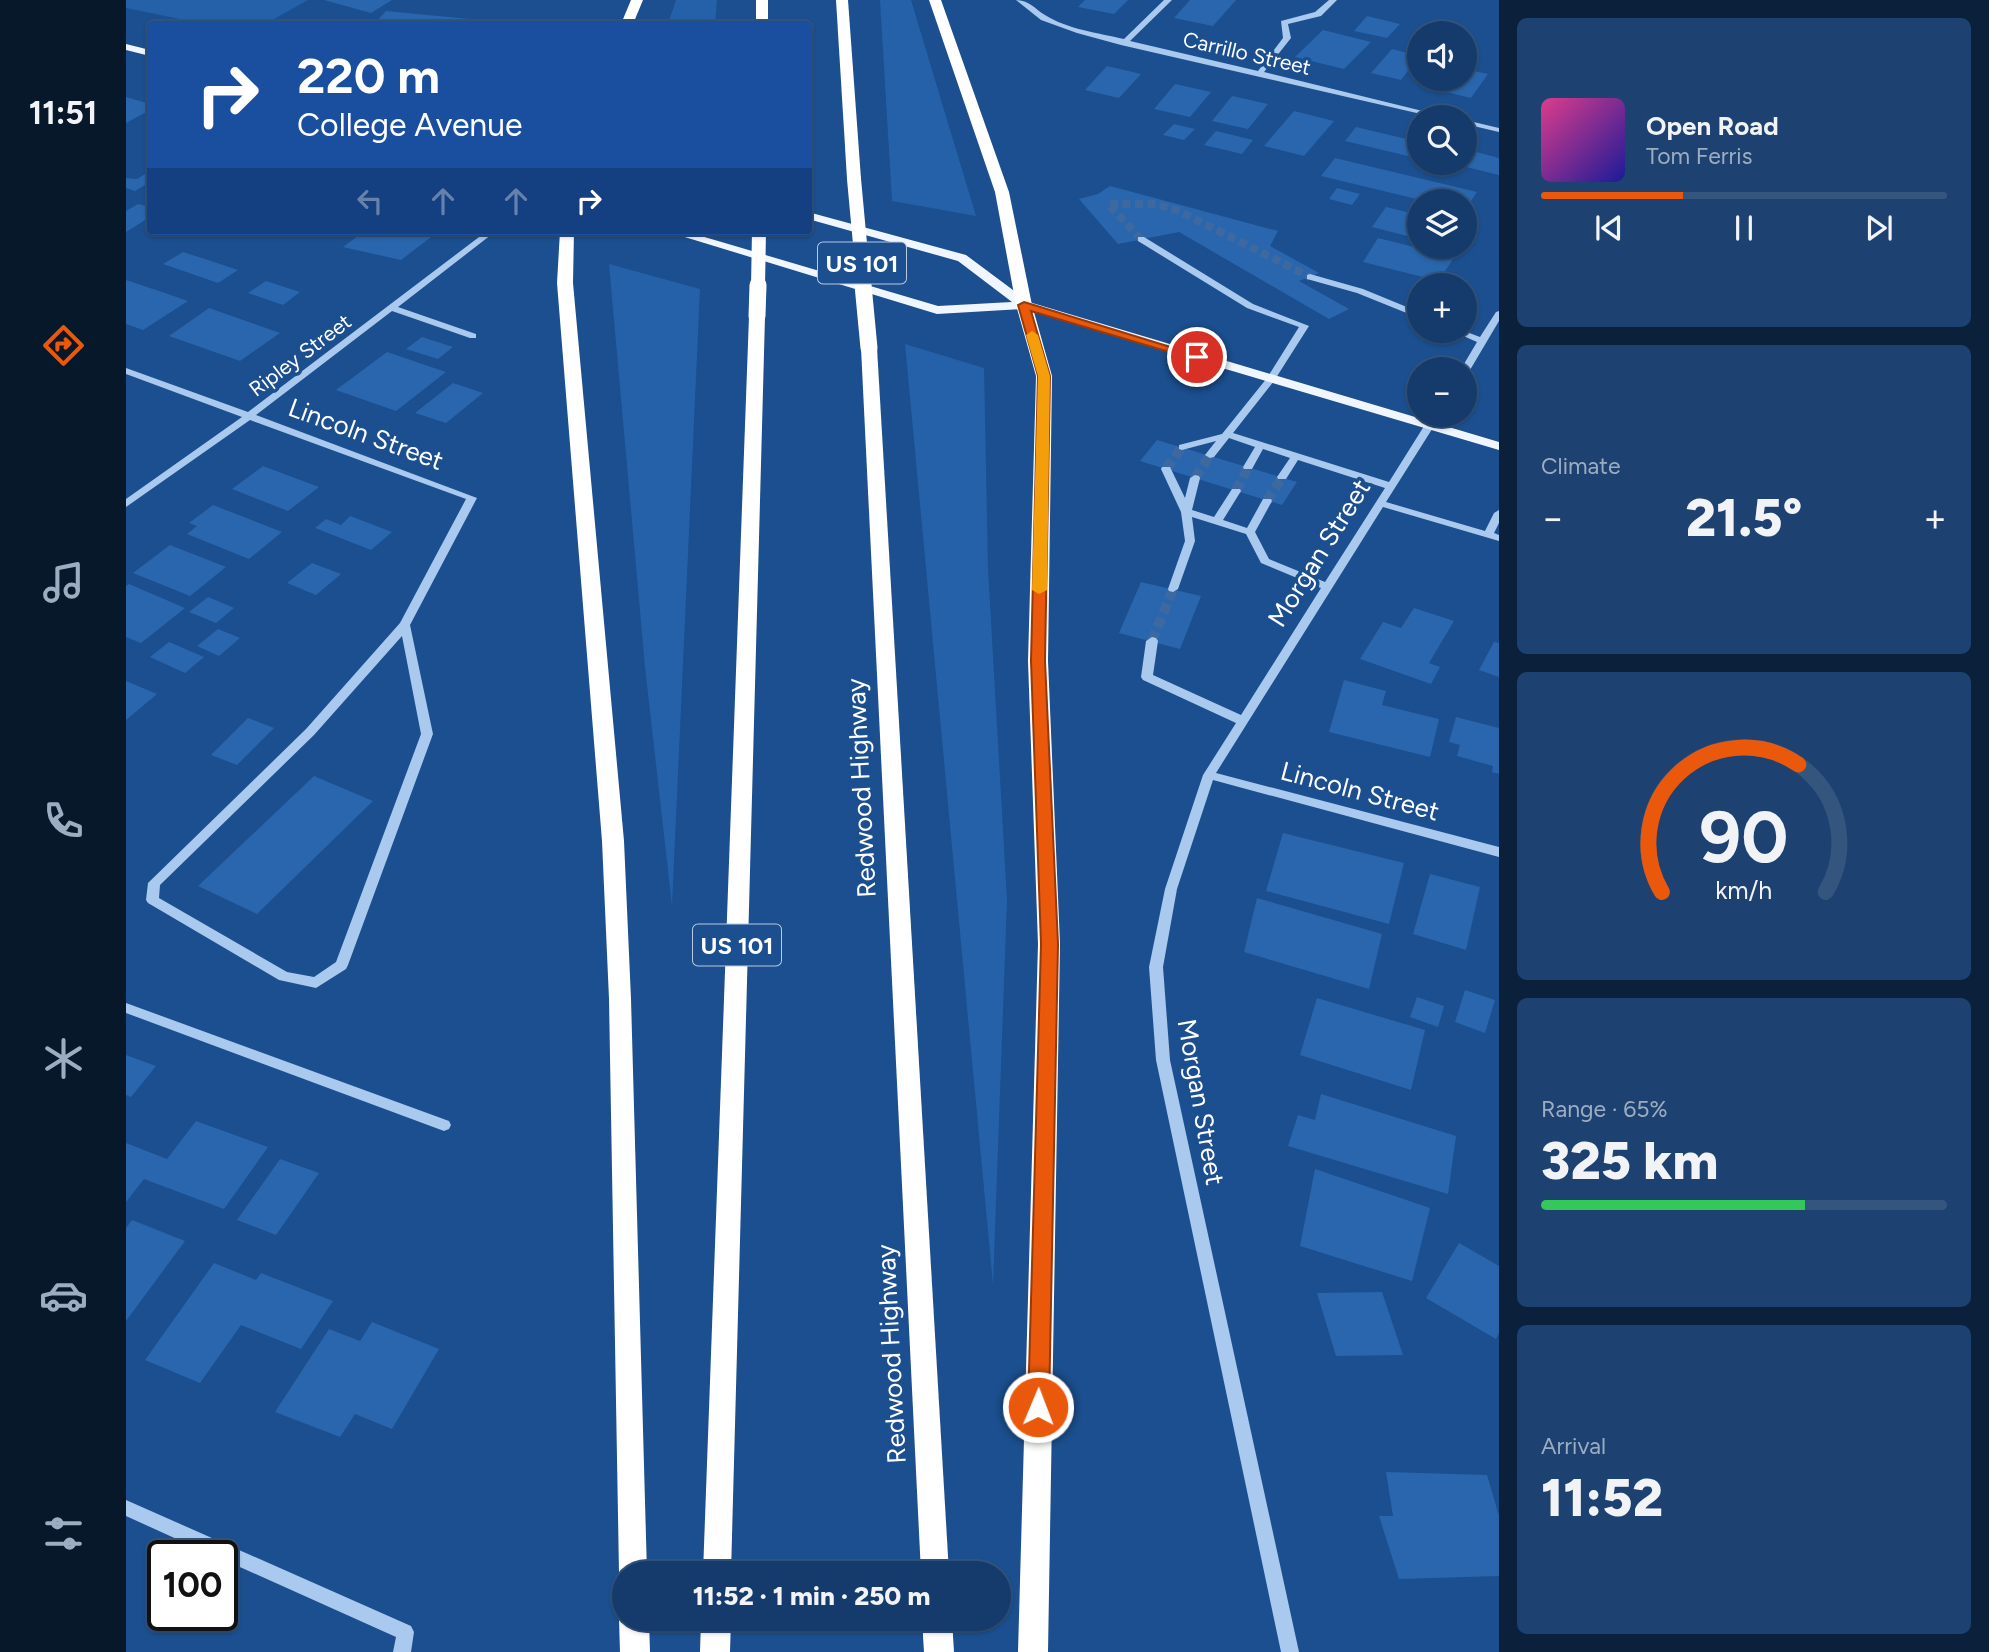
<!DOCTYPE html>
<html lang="en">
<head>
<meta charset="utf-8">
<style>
  :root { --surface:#143b6b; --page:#1d4271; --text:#f1f3f6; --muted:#9dadc1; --line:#33557e; --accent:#ea580c }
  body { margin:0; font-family:Figtree,sans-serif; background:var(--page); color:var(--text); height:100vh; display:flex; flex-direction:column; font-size:26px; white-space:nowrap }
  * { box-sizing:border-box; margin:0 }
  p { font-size:23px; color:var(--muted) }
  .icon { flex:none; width:38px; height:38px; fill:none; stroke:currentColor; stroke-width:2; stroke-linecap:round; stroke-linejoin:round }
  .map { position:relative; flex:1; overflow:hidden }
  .side { display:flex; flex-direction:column; gap:18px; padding:18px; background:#0b203b; width:490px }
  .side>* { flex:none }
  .top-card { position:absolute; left:21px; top:21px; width:665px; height:214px; border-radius:7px; box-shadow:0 2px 5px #0004,0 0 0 2px var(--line); background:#1a4fa0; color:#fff; overflow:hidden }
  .fabs { position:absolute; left:1281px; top:21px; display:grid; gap:14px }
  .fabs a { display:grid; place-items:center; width:70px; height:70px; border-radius:50%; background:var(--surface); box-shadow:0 2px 5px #0004,0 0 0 2px var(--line); font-size:35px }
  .speed { position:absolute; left:21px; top:1540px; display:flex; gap:14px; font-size:35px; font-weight:700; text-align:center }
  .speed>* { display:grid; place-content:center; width:91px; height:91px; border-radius:50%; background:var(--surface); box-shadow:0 2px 5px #0004,0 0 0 2px var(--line); line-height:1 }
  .speed .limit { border:4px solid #111; border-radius:10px; background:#fff; color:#111 }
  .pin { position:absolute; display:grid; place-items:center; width:60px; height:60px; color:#fff; margin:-30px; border:4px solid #fff; border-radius:50%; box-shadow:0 2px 7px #0007 }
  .me { position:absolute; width:77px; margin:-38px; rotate:1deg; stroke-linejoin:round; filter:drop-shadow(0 0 5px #0008) }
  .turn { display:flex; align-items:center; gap:24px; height:147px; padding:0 35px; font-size:32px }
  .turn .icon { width:91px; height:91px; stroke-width:2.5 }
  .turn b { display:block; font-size:49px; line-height:60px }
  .lanes { display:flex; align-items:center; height:66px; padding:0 35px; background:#0003; justify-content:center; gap:35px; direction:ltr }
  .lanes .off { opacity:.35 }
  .big { font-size:52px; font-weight:800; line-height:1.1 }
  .side .tile { flex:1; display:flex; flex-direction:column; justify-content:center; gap:10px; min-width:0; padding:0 24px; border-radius:10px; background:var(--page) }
  .side .dial { align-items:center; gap:0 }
  .dial svg { height:182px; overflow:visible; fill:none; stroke:var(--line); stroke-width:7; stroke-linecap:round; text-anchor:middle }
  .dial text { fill:var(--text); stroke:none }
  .song { display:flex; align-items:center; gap:21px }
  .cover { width:84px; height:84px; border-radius:10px; background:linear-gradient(135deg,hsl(330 70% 55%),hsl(240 70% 35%)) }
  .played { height:7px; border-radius:4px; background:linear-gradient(90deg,var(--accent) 35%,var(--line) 35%) }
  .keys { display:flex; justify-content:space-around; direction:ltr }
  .heat { display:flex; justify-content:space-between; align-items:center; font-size:38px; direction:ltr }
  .charge { height:10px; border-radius:5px; background:linear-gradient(90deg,#34c759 65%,var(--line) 0) }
  .trip { position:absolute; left:486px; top:1561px; width:399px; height:70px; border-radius:35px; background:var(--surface); box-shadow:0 2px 5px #0004,0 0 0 2px var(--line); font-weight:800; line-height:70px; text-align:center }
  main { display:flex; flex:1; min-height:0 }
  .tab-bar { display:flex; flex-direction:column; width:126px; justify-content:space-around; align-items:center; background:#08182b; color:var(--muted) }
  .tab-bar .icon { width:49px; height:49px }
  .tab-bar .on { color:var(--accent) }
  .tab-bar b { font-size:32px; color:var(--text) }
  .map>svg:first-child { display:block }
  .green { fill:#2461a8 }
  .building { fill:#2a66ad }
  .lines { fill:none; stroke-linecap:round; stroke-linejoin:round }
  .minor-tunnel-far1 { stroke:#3d69a0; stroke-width:8; stroke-dasharray:8 4.5; stroke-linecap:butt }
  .minor-tunnel { stroke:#3d69a0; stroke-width:10; stroke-dasharray:10 5; stroke-linecap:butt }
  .minor { fill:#a9c9ee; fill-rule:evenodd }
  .major { fill:#f0f6ff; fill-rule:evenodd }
  .highway { fill:#fff; fill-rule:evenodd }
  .highway-bridge-far1 { stroke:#fff; stroke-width:14 }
  .highway-bridge { stroke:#fff; stroke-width:17 }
  .route { fill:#ea580c; stroke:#983908; stroke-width:2 }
  .slow { fill:#f59e0b }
  .labels { text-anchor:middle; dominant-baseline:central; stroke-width:7; stroke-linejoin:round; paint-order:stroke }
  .far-street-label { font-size:21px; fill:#fff; stroke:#1b4f8f }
  .shield { fill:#1b4f8f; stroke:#bbcadd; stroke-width:2 }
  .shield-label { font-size:24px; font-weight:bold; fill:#fff }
  .street-label { font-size:26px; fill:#fff; stroke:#1b4f8f }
</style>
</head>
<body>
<main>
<nav class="tab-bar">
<b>11:51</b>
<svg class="icon on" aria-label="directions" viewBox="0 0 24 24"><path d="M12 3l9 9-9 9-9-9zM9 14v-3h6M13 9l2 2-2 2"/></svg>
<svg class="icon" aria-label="music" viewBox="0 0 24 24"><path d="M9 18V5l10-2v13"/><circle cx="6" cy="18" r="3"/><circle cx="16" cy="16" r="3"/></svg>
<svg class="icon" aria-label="phone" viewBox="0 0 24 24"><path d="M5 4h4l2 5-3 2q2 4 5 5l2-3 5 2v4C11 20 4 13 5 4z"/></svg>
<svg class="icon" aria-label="climate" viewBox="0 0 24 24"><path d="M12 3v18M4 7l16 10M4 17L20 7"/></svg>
<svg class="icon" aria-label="car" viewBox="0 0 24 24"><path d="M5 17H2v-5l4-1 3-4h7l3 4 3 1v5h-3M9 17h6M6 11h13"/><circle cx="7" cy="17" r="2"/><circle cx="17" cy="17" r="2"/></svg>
<svg class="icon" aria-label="filters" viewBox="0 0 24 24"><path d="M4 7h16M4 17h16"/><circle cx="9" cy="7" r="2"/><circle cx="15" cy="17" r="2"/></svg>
</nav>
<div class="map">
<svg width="1373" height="1652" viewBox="0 0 1373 1652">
  <rect width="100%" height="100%" fill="#1b4f8f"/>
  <g class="green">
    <polygon points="0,0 182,0 139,24 78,24 0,8"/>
    <polygon points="550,0 591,0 589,24 542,24"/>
    <polygon points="754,0 785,0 850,216 766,201"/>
    <polygon points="483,264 574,289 546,906 519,667"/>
    <polygon points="779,344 858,368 862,569 881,900 867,1285"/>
  </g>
  <g class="building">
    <polygon points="198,0 266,0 245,13"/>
    <polygon points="959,0 1002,0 988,14 952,7"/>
    <polygon points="1064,0 1110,0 1087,26 1048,18"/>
    <polygon points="260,11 343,19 338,24 248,24"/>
    <polygon points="1241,16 1274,24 1261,38 1228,31"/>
    <polygon points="1197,30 1245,42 1218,69 1169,57"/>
    <polygon points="1266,49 1293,56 1275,80 1245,73"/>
    <polygon points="981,66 1015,74 993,98 959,90"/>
    <polygon points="1339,69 1362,74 1345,98 1308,89 1315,79 1339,79"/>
    <polygon points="1049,84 1085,92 1064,117 1028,109"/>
    <polygon points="1106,96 1142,104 1122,129 1086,121"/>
    <polygon points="0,97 24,104 24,110 0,123"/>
    <polygon points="1168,111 1208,121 1178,156 1138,146"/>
    <polygon points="1048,124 1069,129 1058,140 1037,135"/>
    <polygon points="1230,127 1293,142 1293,147 1286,157 1219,141"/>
    <polygon points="1090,131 1127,140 1116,154 1078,145"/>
    <polygon points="1339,149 1373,158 1373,175 1328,164 1339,163"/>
    <polygon points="1209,158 1351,192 1339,210 1339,201 1299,201 1195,176"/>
    <polygon points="24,171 24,182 9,191 0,188 0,178 11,179"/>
    <polygon points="984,186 1152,231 1144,246 1193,273 1173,281 1223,309 1203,319 1053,232 992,244 953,199 972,194"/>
    <polygon points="1211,188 1234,194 1226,205 1203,199"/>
    <polygon points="12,204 24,207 24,217 0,232 0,211"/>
    <polygon points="1260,207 1293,215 1293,239 1246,227"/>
    <polygon points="239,231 313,231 275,260 217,247"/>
    <polygon points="1252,238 1328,257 1313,281 1237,262"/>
    <polygon points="57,252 82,260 112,270 92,283 37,264"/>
    <polygon points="0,280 39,293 62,301 17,330 0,324"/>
    <polygon points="140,281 174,292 157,305 122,293"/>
    <polygon points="83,308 154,333 114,361 43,336"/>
    <polygon points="296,337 327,347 312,359 280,349"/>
    <polygon points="261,352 320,372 270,411 210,390"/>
    <polygon points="327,383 357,393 320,423 289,413"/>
    <polygon points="1031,440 1171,482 1156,505 1014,461"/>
    <polygon points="137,466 193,487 162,511 106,489"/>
    <polygon points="87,505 156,532 123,559 61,534 71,526 63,523"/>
    <polygon points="224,516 266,532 245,550 189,528 200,519 215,525"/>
    <polygon points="44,545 100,567 64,596 7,573"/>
    <polygon points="186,563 215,574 190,595 161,583"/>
    <polygon points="1015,582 1075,596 1054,649 993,633"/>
    <polygon points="3,584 59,608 15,643 0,637 0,586"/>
    <polygon points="82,597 108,608 90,623 63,612"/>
    <polygon points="1288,608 1328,621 1303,663 1314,667 1305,684 1234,659 1257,622 1275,628"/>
    <polygon points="92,629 114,638 93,656 71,646"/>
    <polygon points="43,642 78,657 59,673 24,657"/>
    <polygon points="1368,642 1373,643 1373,677 1353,670"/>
    <polygon points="1218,680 1260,691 1256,705 1313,719 1304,757 1203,732"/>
    <polygon points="0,681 31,694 0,720"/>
    <polygon points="1330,717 1373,728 1373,774 1366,772 1367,766 1331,756 1334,745 1323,742"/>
    <polygon points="122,718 148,728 111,765 85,755"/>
    <polygon points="188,776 247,801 131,914 72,886"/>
    <polygon points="1157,833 1278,863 1263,924 1140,891"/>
    <polygon points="1304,874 1354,887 1340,950 1287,934"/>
    <polygon points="1131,898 1256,934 1243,989 1118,952"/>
    <polygon points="1339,990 1369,1000 1359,1033 1329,1022"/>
    <polygon points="1291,997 1318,1006 1312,1027 1284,1017"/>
    <polygon points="1191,998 1299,1030 1285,1090 1174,1055"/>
    <polygon points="0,1055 30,1066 5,1097 0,1095"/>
    <polygon points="1195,1094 1330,1136 1322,1194 1162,1146 1172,1115 1189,1120"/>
    <polygon points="70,1121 142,1147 98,1209 18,1179 0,1202 0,1143 41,1159"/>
    <polygon points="154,1159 193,1173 150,1235 111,1220"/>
    <polygon points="1189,1169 1304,1208 1286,1281 1174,1246"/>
    <polygon points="6,1220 59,1241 0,1321 0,1228"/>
    <polygon points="1333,1243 1373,1266 1373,1333 1370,1339 1300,1298"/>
    <polygon points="88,1263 130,1280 135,1273 207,1301 175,1349 115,1325 74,1383 19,1360"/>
    <polygon points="1256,1292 1277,1355 1210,1356 1191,1293"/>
    <polygon points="246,1322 313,1349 266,1429 229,1414 214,1437 149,1412 203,1329 234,1341"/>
    <polygon points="1260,1472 1361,1475 1373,1516 1373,1576 1273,1579 1253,1516 1267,1516"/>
  </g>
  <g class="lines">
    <polyline class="minor-tunnel-far1" points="1015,239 982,204 1030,204 1053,211 1184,277"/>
    <g class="minor-tunnel">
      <polyline points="1040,469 1056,447"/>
      <polyline points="1069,478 1084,455"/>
      <polyline points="1110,491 1122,467"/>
      <polyline points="1141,501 1156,477"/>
      <polyline points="1026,641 1047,589"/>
    </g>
    <g class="minor">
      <path d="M890,0C903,0 909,9 919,15C941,29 972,33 998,39L1038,0H1046L1004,41L1132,71L1157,38L1155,21L1189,12L1203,0H1211L1195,16L1162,24L1165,38L1138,72L1321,117H1308L995,45L951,33L915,20Z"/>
      <polygon points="1339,120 1373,128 1373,132 1339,124"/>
      <path d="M361,231H370L272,307L350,334V338H344L266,311L130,415L351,498L284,625L307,734L222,965L220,969L190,988L153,980L22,903L20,900L22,883L180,729L274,623L340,499L124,420L0,507V499L116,417L0,374V368L122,412ZM276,636L295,734L210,962L188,977L161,972L33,898L34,885L188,735Z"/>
      <polygon points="1012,237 1018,237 1127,304 1183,326 1148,381 1107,433 1263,482 1305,415 1315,415 1260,502 1359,531 1368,513 1373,510 1373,523 1368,533 1373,535 1373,541 1257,507 1090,773 1373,847 1373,857 1087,780 1051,889 1037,967 1044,1060 1173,1652 1155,1652 1030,1060 1023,967 1039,889 1077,775 1110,723 1017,680 1015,677 1020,641 1026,637 1030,638 1032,641 1027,675 1115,715 1195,588 1135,563 1120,534 1066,517 1069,541 1052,589 1047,592 1043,591 1042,589 1059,541 1055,512 1035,469 1036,467 1044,467 1059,498 1064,478 1069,475 1073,476 1074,478 1066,510 1088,517 1106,489 1114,489 1115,491 1097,520 1121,528 1137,499 1145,499 1146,501 1129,532 1143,559 1199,582 1259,488 1172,460 1160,479 1152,479 1151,477 1164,458 1137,449 1126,469 1118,469 1117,467 1129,447 1103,438 1088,457 1084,458 1079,455 1090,441 1056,450 1053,449 1053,445 1096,434 1141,378 1173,327 1121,308 1012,241"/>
      <polygon points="1184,274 1237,289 1293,312 1293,318 1231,293 1181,279 1181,275"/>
      <polygon points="1373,311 1373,321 1344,370 1339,373 1339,369 1335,369 1351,342 1326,331 1338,331 1354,337 1370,312"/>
      <polygon points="0,1003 323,1121 325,1125 323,1129 318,1131 0,1013"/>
      <polygon points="0,1500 285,1626 288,1632 285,1652 267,1652 270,1637 96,1559 96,1556 88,1556 0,1516"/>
    </g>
    <g class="major">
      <polygon points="0,44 24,50 24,56 0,50"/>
      <polygon points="682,212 840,255 903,302 1373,442 1373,450 897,309 811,314 539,231 558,231 812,306 886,302 832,261 682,219"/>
    </g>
    <g class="highway">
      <polygon points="505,0 517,0 507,24 495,24"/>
      <rect x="630" y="0" width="12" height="24"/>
      <polygon points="710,0 722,0 735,179 728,183 721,179"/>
      <polygon points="803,0 815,0 883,192 906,305 926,376 922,661 934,944 922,1652 892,1652 912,944 902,661 910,376 890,305 869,192"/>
      <polygon points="434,231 448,231 447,283 498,841 505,999 521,1573 499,1573 499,1584 493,1573 483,999 476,841 431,283"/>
      <polygon points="631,311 639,316 605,1573 577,1573 623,316"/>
      <polygon points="743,343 751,348 823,1573 795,1573 735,348"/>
      <polygon points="499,1608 499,1619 523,1619 524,1652 494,1652 493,1619"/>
      <polygon points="575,1619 605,1619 604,1652 574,1652"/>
      <polygon points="796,1619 826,1619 828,1652 798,1652"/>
    </g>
    <g class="highway-bridge-far1">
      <polyline points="728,179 738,287"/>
      <polyline points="632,287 633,231"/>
    </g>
    <g class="highway-bridge">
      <polyline points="737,285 743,348"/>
      <polyline points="631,316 632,285"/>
    </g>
  </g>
  <polygon class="route" points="898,302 1077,357 1067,359 905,311 924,376 919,661 932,944 923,1407 920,1414 912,1416 905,1414 902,1407 915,944 905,661 912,376 892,305"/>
  <polygon class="slow" points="906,331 912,335 924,376 921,590 913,594 906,590 912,376 900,335"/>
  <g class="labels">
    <g class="far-street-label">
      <text transform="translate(1121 53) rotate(13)">Carrillo Street</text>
      <text transform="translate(174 355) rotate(-37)">Ripley Street</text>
    </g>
    <g class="shield">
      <rect x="692" y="242.5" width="88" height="41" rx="5"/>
      <rect x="567" y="924.5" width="88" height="41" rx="5"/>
    </g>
    <g class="shield-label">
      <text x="736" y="263">US 101</text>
      <text x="611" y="945">US 101</text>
    </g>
    <g class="street-label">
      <text transform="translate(240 434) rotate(20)">Lincoln Street</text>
      <text transform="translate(1193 553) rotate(-58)">Morgan Street</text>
      <text transform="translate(735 788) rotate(-93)">Redwood Highway</text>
      <text transform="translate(1234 791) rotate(15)">Lincoln Street</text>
      <text transform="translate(1075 1102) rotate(80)">Morgan Street</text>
      <text transform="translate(765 1354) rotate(-93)">Redwood Highway</text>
    </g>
  </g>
</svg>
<div class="fabs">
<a><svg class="icon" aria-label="sound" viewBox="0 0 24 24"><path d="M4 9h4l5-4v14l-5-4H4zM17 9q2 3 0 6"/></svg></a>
<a><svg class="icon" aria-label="search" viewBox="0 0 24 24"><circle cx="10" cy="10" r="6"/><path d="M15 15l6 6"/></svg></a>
<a><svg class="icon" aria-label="layers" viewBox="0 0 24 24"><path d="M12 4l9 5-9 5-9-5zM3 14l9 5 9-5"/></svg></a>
<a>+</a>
<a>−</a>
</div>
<div class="speed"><div class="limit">100</div></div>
<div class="pin" style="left:1071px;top:357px;background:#d93025"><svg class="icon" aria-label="arrive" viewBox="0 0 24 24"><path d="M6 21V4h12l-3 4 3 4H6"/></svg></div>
<svg class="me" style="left:912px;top:1407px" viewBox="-20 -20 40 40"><circle r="17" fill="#ea580c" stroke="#fff" stroke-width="3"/><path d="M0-11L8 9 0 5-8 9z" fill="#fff"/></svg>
<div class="trip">11:52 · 1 min · 250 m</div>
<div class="top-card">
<div class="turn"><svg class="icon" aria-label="right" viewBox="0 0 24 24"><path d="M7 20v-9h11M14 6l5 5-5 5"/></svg><div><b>220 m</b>College Avenue</div></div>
<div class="lanes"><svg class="icon off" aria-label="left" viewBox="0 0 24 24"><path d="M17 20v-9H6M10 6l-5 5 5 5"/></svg><svg class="icon off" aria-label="ahead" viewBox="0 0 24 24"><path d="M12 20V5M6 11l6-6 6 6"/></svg><svg class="icon off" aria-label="ahead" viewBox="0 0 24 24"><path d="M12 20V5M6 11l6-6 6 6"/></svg><svg class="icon" aria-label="right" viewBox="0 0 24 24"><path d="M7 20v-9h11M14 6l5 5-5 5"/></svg></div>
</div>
</div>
<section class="side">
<div class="tile">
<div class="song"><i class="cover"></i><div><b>Open Road</b><p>Tom Ferris</p></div></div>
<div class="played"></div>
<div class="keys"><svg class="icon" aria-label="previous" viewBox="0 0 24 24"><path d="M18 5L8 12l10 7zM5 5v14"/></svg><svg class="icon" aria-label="pause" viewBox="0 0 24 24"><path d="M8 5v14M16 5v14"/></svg><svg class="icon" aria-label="next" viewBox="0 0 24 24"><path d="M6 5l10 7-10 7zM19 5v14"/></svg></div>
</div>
<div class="tile"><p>Climate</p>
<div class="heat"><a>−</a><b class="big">21.5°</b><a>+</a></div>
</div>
<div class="tile dial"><svg viewBox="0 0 100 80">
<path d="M14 69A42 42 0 1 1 86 69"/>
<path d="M14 69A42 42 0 0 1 74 13" stroke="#ea580c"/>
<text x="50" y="56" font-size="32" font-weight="700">90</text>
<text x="50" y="72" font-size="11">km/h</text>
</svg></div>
<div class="tile"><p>Range · 65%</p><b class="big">325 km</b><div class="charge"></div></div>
<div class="tile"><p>Arrival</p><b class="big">11:52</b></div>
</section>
</main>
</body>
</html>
